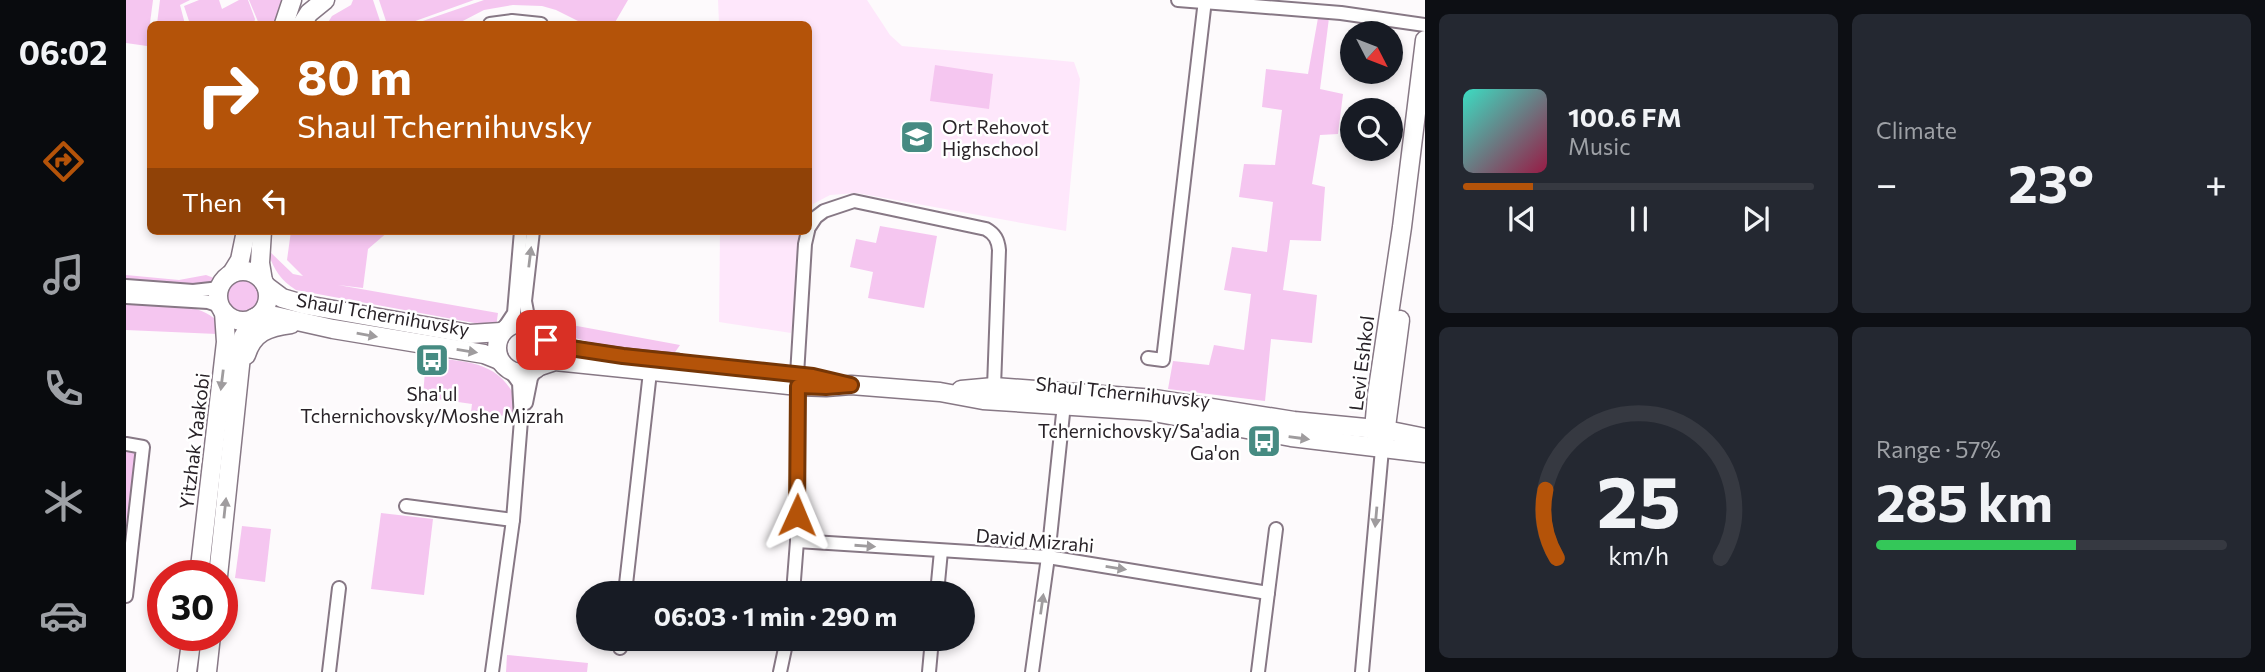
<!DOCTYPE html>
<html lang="en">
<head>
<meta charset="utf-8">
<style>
  :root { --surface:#171b24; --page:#242831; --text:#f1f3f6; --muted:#9ea1a6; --line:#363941; --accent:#b45309 }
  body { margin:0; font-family:Commissioner,sans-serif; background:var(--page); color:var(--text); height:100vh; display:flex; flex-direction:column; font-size:26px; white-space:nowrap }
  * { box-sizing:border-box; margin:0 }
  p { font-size:23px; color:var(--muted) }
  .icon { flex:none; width:38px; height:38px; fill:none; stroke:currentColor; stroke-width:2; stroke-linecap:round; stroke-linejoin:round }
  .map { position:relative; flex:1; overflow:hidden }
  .drawer { display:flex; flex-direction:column; gap:14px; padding:14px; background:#0d0f14; width:840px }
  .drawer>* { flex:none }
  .guide { position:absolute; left:21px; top:21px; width:665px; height:214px; border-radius:10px; box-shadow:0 4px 10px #0003; background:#b45309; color:#fff; overflow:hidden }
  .needle { width:46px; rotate:132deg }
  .tools { position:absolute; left:1214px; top:21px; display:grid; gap:14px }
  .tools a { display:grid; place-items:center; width:63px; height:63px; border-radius:50%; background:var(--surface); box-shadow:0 4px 10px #0003; font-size:35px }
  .speed { position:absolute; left:21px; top:560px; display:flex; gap:14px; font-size:35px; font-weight:700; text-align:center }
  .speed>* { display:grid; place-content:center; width:91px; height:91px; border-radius:50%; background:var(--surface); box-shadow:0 4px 10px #0003; line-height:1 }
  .speed .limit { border:10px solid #d22; background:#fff; color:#111 }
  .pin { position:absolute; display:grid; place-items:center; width:60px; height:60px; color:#fff; margin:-30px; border-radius:14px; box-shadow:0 4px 10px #0006 }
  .me { position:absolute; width:77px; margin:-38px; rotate:1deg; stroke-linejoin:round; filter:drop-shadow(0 0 5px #0008) }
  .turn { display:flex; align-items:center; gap:24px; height:147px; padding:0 35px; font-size:32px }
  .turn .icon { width:91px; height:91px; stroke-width:2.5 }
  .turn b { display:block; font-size:49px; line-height:60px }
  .then { display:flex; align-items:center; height:66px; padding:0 35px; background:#0003; gap:14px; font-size:26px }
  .big { font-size:52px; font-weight:700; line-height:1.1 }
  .drawer .widget { flex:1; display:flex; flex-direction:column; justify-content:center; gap:10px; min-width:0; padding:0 24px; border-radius:10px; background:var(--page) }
  .drawer .dial { align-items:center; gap:0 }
  .dial svg { height:182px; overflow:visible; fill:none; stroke:var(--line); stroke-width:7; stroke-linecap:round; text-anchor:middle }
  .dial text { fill:var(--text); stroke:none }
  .song { display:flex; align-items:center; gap:21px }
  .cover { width:84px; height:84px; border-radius:10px; background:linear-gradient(135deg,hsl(170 70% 55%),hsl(340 70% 35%)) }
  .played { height:7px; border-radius:4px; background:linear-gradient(90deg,var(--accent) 20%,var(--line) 20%) }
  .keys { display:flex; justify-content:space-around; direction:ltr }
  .heat { display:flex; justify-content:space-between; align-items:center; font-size:38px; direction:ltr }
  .charge { height:10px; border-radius:5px; background:linear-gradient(90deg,#34c759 57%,var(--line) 0) }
  .drawer .tiles { flex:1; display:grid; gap:14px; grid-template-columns:repeat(2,1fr) }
  .trip { position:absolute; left:450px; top:581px; width:399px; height:70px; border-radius:35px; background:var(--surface); box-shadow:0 4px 10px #0003; font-weight:700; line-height:70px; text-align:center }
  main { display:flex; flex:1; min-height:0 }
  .menu { display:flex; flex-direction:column; width:126px; justify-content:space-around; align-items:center; background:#090b0e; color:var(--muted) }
  .menu .icon { width:49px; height:49px }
  .menu .active { color:var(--accent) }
  .menu b { font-size:32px; color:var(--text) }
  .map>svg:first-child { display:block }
  .built { fill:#fee7fb }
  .green { fill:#f5c6f0 }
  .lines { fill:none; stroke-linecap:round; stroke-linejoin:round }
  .street-casing { stroke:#877885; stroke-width:16 }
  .secondary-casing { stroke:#877885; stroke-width:21 }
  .street { stroke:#fff; stroke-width:12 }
  .secondary { stroke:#fff; stroke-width:18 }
  .oneway { fill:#9f9c9e }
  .route-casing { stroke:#753606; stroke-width:18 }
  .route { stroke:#b45309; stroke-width:12 }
  .labels { text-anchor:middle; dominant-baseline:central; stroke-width:5; stroke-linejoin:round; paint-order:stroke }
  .poi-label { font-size:19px; fill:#292328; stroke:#fff; text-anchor:start }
  .street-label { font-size:19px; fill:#292328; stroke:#fff }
</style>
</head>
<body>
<main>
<nav class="menu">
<b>06:02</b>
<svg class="icon active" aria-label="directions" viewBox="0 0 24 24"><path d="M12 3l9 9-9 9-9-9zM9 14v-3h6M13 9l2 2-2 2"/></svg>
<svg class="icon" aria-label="music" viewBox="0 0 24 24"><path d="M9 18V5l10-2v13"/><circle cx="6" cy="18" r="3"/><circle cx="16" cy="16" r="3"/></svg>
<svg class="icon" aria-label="phone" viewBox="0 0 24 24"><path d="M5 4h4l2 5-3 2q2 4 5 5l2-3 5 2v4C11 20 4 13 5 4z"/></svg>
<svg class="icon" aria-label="climate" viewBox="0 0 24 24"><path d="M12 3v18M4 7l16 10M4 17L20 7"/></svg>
<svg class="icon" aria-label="car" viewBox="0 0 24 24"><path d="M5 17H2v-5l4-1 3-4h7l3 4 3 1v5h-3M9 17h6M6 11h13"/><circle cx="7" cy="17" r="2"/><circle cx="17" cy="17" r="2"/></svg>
</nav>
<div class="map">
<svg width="1299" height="672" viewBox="0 0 1299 672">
  <rect width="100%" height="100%" fill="#fdfafc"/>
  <polygon class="built" points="592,0 741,0 764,35 776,46 948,62 954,79 940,231 731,193 704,195 687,204 665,333 593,322 594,231 682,231 682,24 593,24"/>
  <g class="green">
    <polygon points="0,0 27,0 21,46 0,43"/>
    <polygon points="34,0 64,0 54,5 59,24 31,24"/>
    <polygon points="73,0 93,0 96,9 113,0 122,0 129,19 128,24 64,24 58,6"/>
    <polygon points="123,0 156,0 148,24 133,24"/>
    <polygon points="227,0 247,0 255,24 201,24 206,16 225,5"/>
    <polygon points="253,0 348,0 281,24 261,24"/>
    <polygon points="358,0 502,0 488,24 458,24 430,10 416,6 387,5 358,10 331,24 288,24"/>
    <polygon points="1192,18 1203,18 1194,89 1217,94 1212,134 1194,135 1186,184 1199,187 1195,241 1164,240 1157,290 1191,295 1186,343 1145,339 1139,401 1042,389 1047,361 1083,365 1088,345 1118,350 1125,294 1098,290 1106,247 1141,252 1147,202 1113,197 1118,164 1149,165 1156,110 1136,107 1140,69 1182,74"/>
    <polygon points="809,65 867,74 863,109 804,101"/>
    <polygon points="754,226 811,236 798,308 742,298 747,272 724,267 730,239 750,243"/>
    <path d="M165,231H263L242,249L237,288L212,285L372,313L370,327L170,290C153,279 147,268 141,249L167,274L177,276L161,260Z"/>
    <polygon points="0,275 53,280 80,275 88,278 76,289 0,283"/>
    <circle cx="119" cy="296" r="19"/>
    <path d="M0,304C28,305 68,300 90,320L91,334L0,330Z"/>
    <polygon points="424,321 554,345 545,358 520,357 434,334"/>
    <path d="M300,357C336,362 369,359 388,395V417L345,412L346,404L297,397Z"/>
    <polygon points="0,450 10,451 0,538"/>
    <polygon points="255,513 307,519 298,595 245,589"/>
    <polygon points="116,526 145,529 139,582 109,578"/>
    <polygon points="381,655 462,663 461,672 380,672"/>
  </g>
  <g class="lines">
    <g class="street-casing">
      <g id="street">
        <polyline points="1052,0 1215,13 1299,25"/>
        <polyline points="364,24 386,21 415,24"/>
        <path d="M682,229L690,217L698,211L728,201L860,229C869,234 872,240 873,250L868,387"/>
        <polyline points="407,231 399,301 402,317 411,329"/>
        <polyline points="0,286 67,291 94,288"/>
        <polyline points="0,297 82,302 94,306"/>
        <polyline points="378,328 388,313 395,231"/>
        <polyline points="1022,358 1037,360 1079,0"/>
        <polyline points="661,385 671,375 679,244 682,231"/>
        <polyline points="400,403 405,378 411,368"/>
        <polyline points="0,444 17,447 0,596"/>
        <polyline points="280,506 387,520"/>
        <polyline points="671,541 922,557 1142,593"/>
        <polyline points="499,593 524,372"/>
        <polyline points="667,593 671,541 672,386"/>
        <polyline points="811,593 815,551"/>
        <polyline points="494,648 495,639"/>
        <polyline points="203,672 213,588"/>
        <polyline points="366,672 387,520 395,420 393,383 383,369"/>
        <polyline points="654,672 661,639"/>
        <polyline points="803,672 806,639"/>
        <polyline points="906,672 922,557 938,404"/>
        <polyline points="1132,672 1150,529"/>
        <polyline points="1236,672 1256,449"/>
      </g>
    </g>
    <g class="secondary-casing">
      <g id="secondary">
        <polyline points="158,24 166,0"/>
        <polyline points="176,24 183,13 199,0"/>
        <polyline points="136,231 134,263 137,281"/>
        <circle cx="117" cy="296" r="25"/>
        <polyline points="106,273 114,260 120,231"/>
        <polyline points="140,286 156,298 180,305 344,334 375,332"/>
        <polyline points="132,316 149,316 207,329 358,354 373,360"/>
        <circle cx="396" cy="348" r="25"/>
        <path d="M420,340C437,353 526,361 552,363"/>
        <path d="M120,355C127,332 142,327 165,324"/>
        <polyline points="414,366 429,361 672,386 700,387 725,385 814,392 857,400 1022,411 1165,437 1299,453"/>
        <polyline points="835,390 868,387 1029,399 1168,421 1260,430 1299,438"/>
        <polyline points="1252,439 1248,430 1251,395 1276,227 1299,40"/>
        <polyline points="1258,442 1274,320"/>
        <polyline points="73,576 100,342 98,312"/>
        <polyline points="92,576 117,337 128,318"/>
        <polyline points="61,672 66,635"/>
        <polyline points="81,672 85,635"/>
      </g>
    </g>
    <use href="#street" class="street"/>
    <use href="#secondary" class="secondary"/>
  </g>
  <defs><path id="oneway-solid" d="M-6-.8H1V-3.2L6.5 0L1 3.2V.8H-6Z" transform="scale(1.75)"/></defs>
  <g class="oneway">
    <use href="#oneway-solid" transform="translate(404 257) rotate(-83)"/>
    <use href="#oneway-solid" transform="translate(241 335) rotate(10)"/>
    <use href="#oneway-solid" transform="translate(341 351) rotate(9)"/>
    <use href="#oneway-solid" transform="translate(96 380) rotate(97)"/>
    <use href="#oneway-solid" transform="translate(1173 438) rotate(8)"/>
    <use href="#oneway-solid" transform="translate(99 508) rotate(-84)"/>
    <use href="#oneway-solid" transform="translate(1250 517) rotate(95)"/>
    <use href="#oneway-solid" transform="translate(739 546) rotate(4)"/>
    <use href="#oneway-solid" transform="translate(990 568) rotate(9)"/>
    <use href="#oneway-solid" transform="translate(916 604) rotate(-82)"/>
  </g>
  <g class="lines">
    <g class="route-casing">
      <polyline id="route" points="420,340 431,346 497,356 687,376 725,385 700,387 672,386 671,515"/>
    </g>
    <use href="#route" class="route"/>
  </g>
  <defs>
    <g id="school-square" transform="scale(1.75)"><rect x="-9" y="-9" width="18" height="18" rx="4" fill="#468b82" stroke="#fff"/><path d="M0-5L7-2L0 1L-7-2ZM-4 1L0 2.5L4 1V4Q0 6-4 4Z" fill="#fff"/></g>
    <g id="bus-square" transform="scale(1.75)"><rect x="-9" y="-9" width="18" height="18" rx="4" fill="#468b82" stroke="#fff"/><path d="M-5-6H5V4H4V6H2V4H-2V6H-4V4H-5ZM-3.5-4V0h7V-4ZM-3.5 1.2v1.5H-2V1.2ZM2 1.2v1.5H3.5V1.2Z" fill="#fff"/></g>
  </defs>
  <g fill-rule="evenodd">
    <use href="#school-square" x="791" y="137"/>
    <use href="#bus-square" x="306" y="360"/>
    <use href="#bus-square" x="1138" y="441"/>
  </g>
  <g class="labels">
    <g class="poi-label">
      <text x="816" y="126">Ort Rehovot<tspan x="816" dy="22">Highschool</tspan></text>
      <text x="306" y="393" text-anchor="middle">Sha'ul<tspan x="306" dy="22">Tchernichovsky/Moshe Mizrah</tspan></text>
      <text x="1114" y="430" text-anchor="end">Tchernichovsky/Sa'adia<tspan x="1114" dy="22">Ga'on</tspan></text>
    </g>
    <g class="street-label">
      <text transform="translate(257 314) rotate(10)">Shaul Tchernihuvsky</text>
      <text transform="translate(1235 363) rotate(-83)">Levi Eshkol</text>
      <text transform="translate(997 392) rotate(6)">Shaul Tchernihuvsky</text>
      <text transform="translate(68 441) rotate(-83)">Yitzhak Yaakobi</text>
      <text transform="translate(909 540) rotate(5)">David Mizrahi</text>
    </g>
  </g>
</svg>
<div class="tools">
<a><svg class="needle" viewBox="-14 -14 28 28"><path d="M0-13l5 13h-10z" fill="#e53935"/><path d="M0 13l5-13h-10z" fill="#9ea1a6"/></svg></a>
<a><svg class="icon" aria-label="search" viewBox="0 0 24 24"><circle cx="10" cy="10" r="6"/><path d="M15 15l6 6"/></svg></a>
</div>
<div class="speed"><div class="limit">30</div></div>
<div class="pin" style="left:420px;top:340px;background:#d93025"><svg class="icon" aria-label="arrive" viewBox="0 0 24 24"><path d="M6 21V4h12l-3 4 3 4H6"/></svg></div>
<svg class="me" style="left:671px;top:515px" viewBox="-20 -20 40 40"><path d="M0-17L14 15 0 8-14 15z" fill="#b45309" stroke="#fff" stroke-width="4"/></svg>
<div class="trip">06:03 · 1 min · 290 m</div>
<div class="guide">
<div class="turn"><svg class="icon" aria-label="right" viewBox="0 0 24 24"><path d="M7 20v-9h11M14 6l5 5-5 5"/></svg><div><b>80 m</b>Shaul Tchernihuvsky</div></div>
<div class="then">Then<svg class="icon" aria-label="left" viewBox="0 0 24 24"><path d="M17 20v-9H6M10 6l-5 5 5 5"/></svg></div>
</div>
</div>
<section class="drawer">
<div class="tiles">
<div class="widget">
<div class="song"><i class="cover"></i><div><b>100.6 FM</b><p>Music</p></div></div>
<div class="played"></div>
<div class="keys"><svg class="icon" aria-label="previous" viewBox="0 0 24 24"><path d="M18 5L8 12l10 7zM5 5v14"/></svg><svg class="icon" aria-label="pause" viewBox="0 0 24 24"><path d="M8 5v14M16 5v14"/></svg><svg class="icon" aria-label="next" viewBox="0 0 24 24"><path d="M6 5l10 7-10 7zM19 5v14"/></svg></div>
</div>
<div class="widget"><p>Climate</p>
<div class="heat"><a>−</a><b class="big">23°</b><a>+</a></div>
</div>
<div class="widget dial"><svg viewBox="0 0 100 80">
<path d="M14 69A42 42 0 1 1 86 69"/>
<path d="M14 69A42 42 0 0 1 9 39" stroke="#b45309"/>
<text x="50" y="56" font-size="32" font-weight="700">25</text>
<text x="50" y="72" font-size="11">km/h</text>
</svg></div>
<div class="widget"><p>Range · 57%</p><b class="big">285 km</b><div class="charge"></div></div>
</div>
</section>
</main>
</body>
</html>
